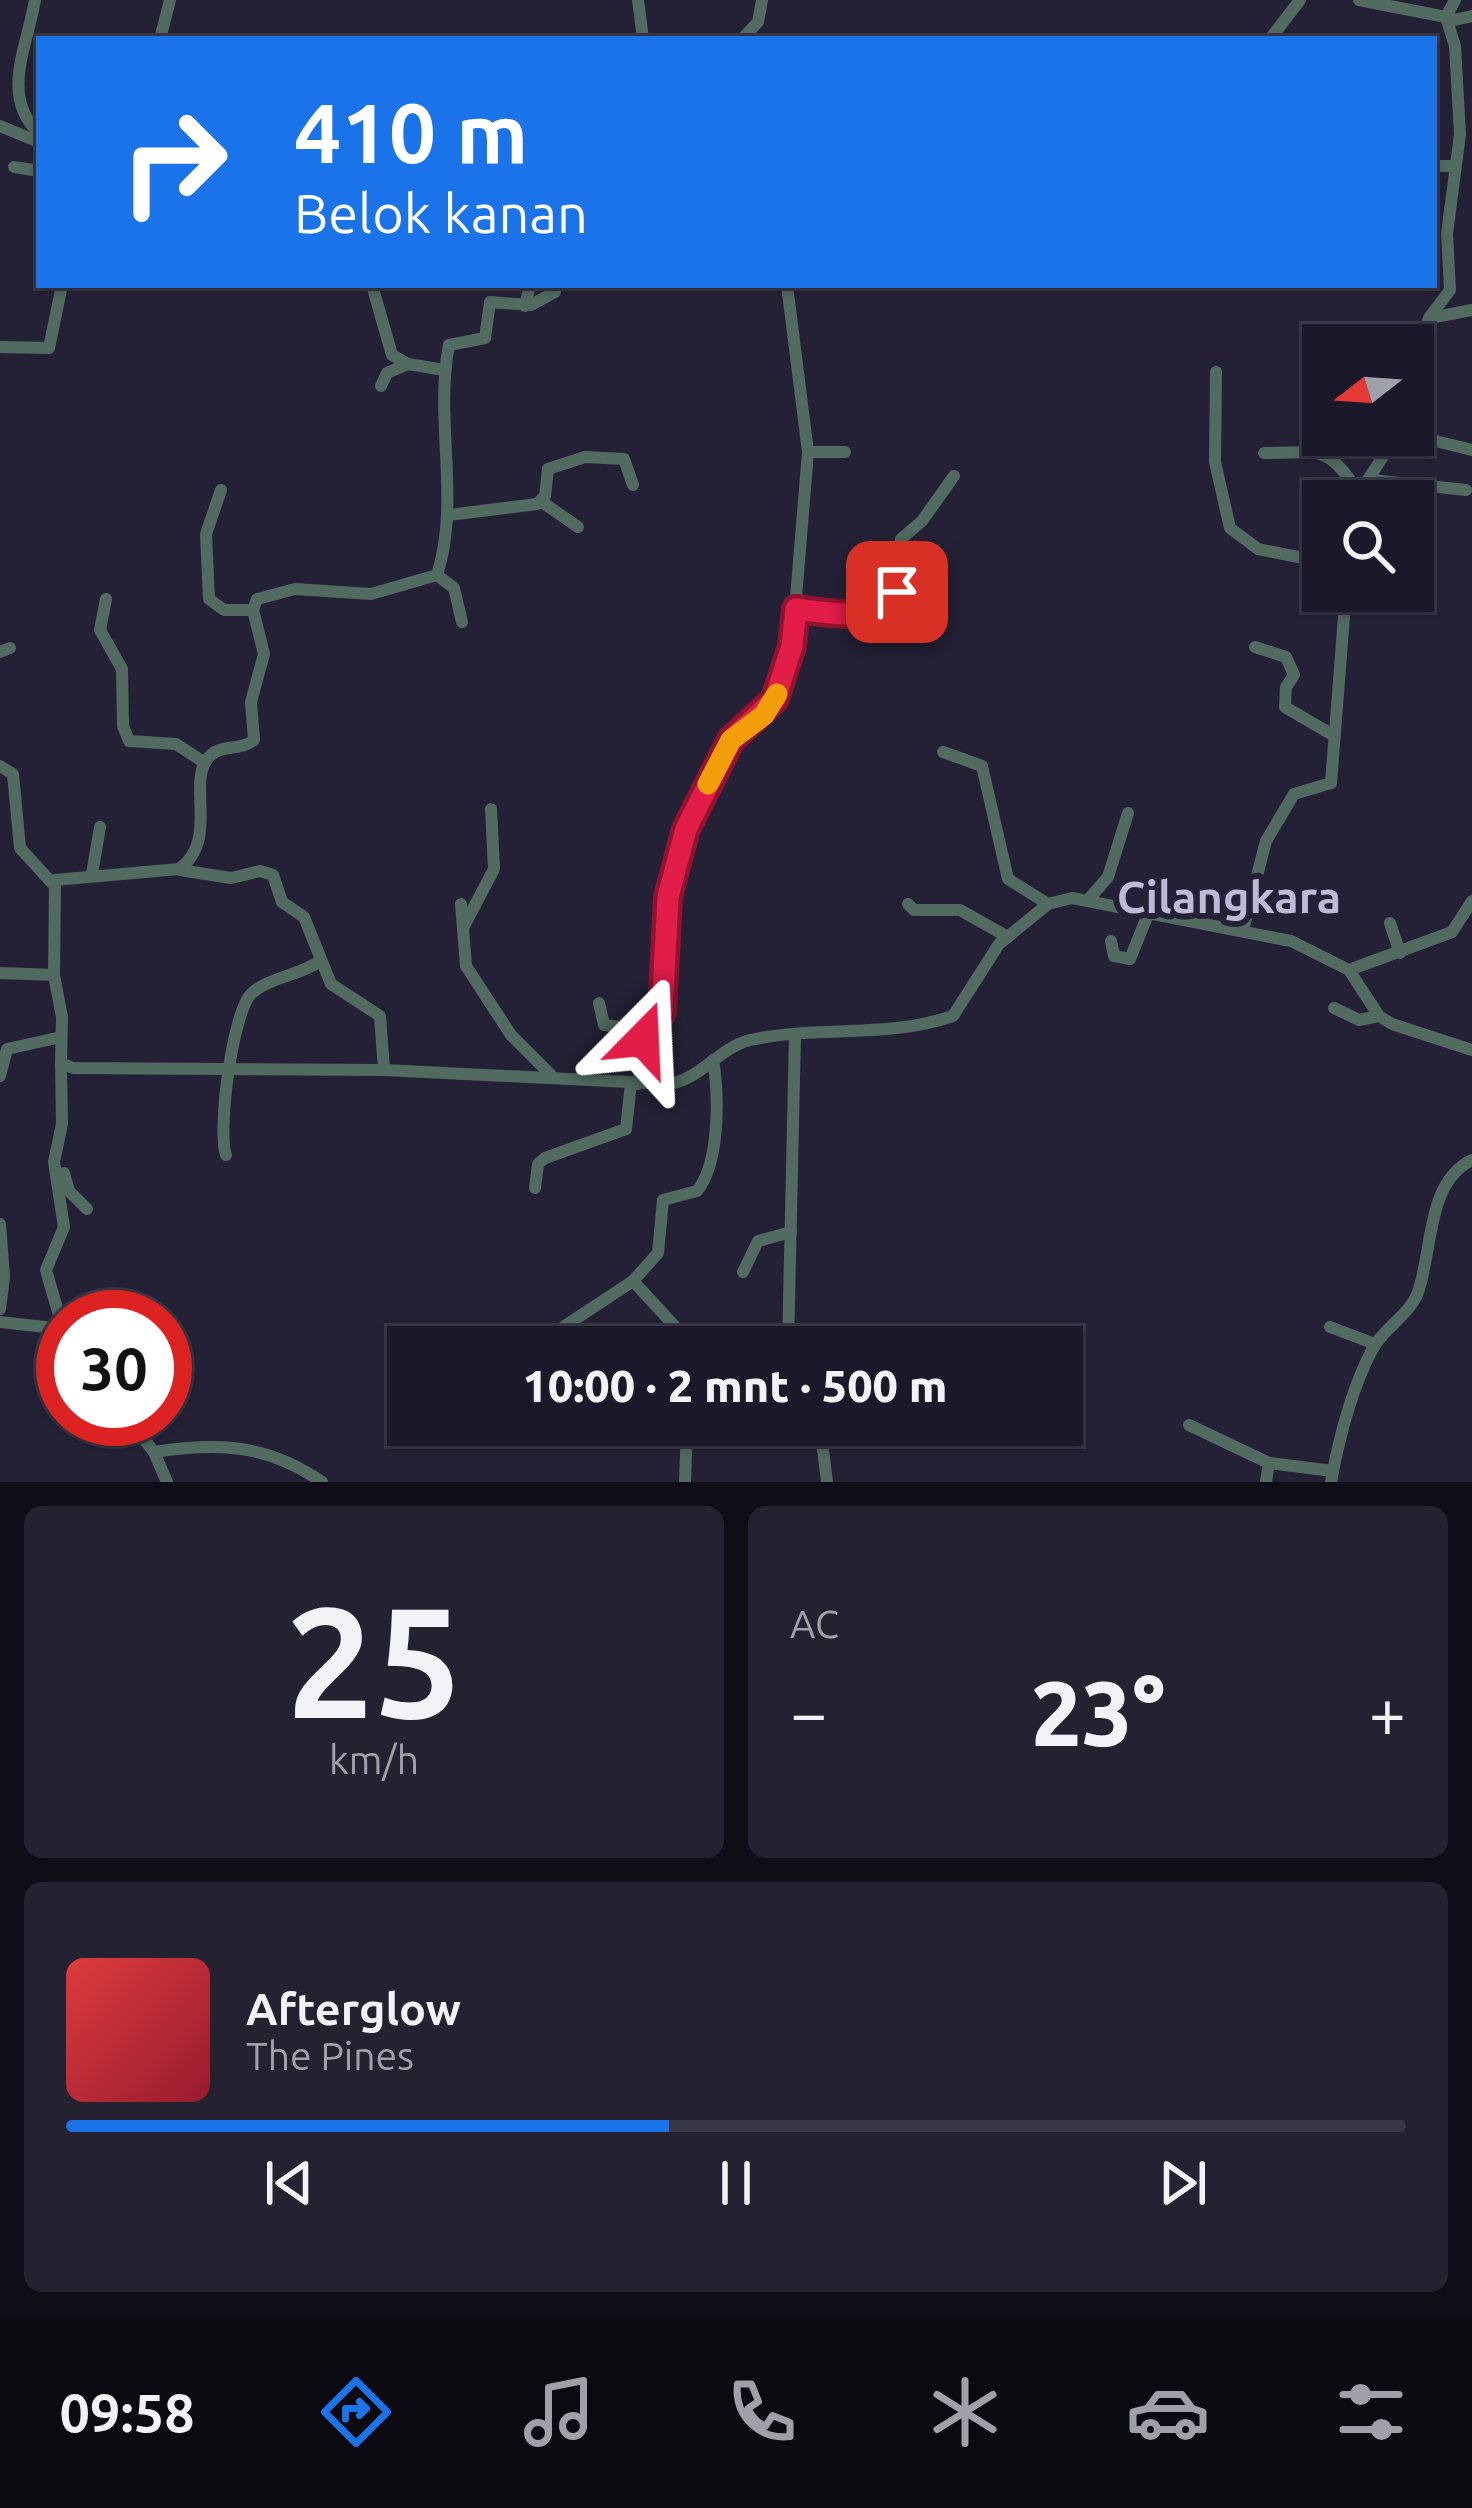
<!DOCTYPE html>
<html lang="id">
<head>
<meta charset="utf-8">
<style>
  :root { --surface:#1b1929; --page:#242231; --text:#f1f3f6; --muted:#a0a0a8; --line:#393846; --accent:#1a73e8 }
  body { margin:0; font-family:Ubuntu,sans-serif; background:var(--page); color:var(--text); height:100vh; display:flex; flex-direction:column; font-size:45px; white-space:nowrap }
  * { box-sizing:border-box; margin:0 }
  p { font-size:39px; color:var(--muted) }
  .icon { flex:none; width:66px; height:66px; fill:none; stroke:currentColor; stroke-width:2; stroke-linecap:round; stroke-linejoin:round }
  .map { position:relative; height:1482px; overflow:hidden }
  .drawer { display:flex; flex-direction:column; gap:24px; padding:24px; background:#0f0e17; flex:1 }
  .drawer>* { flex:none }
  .top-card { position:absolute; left:36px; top:36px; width:1401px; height:252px; border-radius:0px; box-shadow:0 3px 9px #0004,0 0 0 3px var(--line); background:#1a73e8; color:#fff; overflow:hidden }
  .needle { width:78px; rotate:253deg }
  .controls { position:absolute; left:1302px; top:324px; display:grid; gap:24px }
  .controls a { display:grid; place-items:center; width:132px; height:132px; border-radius:0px; background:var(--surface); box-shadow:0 3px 9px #0004,0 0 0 3px var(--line); font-size:60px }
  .speed { position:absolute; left:36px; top:1290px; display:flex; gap:24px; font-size:60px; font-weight:700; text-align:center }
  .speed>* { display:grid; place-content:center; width:156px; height:156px; border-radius:50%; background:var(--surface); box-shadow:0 3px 9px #0004,0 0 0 3px var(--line); line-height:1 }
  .speed .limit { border:18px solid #d22; background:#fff; color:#111 }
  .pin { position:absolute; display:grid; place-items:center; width:102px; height:102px; color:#fff; margin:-51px; border-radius:24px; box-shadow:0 6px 18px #0006 }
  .me { position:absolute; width:132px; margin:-66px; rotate:21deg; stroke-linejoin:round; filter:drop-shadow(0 0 9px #0008) }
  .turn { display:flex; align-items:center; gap:42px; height:252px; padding:0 60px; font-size:54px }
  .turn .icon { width:156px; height:156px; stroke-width:2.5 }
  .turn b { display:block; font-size:84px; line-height:102px }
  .big { font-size:90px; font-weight:800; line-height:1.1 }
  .drawer .card { flex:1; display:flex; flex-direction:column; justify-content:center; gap:18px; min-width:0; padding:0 42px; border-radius:18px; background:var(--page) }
  .drawer .dial { align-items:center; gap:0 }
  .dial b { font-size:156px; line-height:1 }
  .song { display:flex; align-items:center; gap:36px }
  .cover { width:144px; height:144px; border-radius:18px; background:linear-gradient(135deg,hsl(0 70% 55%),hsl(350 70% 35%)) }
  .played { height:12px; border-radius:6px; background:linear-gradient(90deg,var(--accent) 45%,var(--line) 45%) }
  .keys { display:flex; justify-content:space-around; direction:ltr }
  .heat { display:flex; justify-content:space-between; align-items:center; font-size:66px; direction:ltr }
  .drawer .tiles { flex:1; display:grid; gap:24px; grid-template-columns:1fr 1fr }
  .card:last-child { grid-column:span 2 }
  .trip { position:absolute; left:387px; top:1326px; width:696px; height:120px; border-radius:0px; background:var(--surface); box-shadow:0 3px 9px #0004,0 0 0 3px var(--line); font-weight:800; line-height:120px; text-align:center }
  .menu { display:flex; height:192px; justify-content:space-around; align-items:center; background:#0b0a10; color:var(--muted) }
  .menu .icon { width:84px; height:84px }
  .menu .on { color:var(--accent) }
  .menu b { font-size:54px; color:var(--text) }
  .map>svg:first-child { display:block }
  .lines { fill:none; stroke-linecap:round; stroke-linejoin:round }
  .minor { stroke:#516b60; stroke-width:12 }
  .route-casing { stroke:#92132f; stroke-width:30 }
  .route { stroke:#e11d48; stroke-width:21 }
  .slow { stroke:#f59e0b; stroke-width:21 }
  .labels { text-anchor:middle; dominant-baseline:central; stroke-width:12; stroke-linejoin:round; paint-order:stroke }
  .quarter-label { font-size:45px; font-weight:bold; fill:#bdbad7; stroke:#242137 }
</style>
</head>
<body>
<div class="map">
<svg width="1472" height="1482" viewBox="0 0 1472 1482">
  <rect width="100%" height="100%" fill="#242137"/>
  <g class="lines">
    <g class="minor">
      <path d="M35,0C27,47 0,97 39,133"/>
      <polyline points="638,0 643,39"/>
      <polyline points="1359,0 1446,17 1455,46 1460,134 1447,234 1450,290 1429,318 1413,377"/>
      <polyline points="1446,17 1455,0"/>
      <polyline points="1449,21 1472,16"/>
      <polyline points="160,39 170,0"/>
      <polyline points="742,39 758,22 762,0"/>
      <polyline points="1270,39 1300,0"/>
      <polyline points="0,126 39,142"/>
      <polyline points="1434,166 1455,166"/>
      <polyline points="14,167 39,171"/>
      <polyline points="372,285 392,355 408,364 444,370"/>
      <polyline points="525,306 530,285"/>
      <polyline points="1430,318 1472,310"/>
      <polyline points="0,347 49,348 62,285"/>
      <polyline points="1216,372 1215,462 1230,528 1258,549 1323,562"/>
      <polyline points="381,386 387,373 408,364"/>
      <polyline points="1411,435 1472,450"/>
      <polyline points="808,452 845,452"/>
      <path d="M1264,453C1314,454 1327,441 1357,491"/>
      <polyline points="1372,480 1466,490"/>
      <polyline points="221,490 206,534 209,599 224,610 253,610"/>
      <polyline points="1354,501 1397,435"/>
      <polyline points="542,502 578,527"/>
      <polyline points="449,515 537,504 545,496 548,469 585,457 624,459 633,485"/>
      <polyline points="437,575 454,588 462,622"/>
      <polyline points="106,599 100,630 122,669 123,726 129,741 176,744 205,763"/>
      <polyline points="796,609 845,616 894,598 901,539 922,521 954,476"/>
      <polyline points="1255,647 1286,657 1294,675 1286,687 1285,707 1331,734"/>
      <polyline points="0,652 10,648"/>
      <polyline points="943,752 982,766 1008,879 1048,904"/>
      <polyline points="0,766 13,774 20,848 52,883"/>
      <polyline points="180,870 231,878 260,871 273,875 282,902 304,917 331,984 380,1016 384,1070"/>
      <polyline points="92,874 100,827"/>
      <polyline points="1088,900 1108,877 1128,813"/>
      <polyline points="461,904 466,966 511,1035 551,1075"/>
      <polyline points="908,904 914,910 960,910 1008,937"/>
      <polyline points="1390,923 1400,953"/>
      <polyline points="463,928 494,869 491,809"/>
      <polyline points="1243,930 1266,841 1294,794 1331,783 1346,591"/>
      <polyline points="1111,941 1114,956 1130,959 1149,912"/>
      <polyline points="1349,970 1452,932 1472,901"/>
      <path d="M0,973L54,975L62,1017L61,1063L73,1068L384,1070L669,1084C701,1079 719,1048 750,1040C818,1025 886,1039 953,1016L999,944L1048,904L1072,898L1291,941L1349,970L1379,1016L1392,1024L1472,1050"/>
      <path d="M54,975L55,880L179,869C221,840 184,778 211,755C223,744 241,751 254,740L251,702L264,654L253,610L257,599L295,589L371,594L437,575C461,500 434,421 449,345L485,338L490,302L531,305L555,292"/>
      <polyline points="599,1003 604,1025 649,1030"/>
      <polyline points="1334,1008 1359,1020 1379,1016"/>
      <polyline points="61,1063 62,1124 54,1162 64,1227 46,1270 63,1329"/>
      <polyline points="0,1076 7,1049 61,1037"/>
      <polyline points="638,1084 644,1036 662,1012 668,897 686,829 731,740 771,707 792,646 808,452 787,285"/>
      <path d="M226,1155C217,1131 233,1009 252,993C270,977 299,976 320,961"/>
      <polyline points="64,1173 69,1191 87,1209"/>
      <polyline points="535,1188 538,1164 545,1158 626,1129 631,1083"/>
      <polyline points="0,1224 4,1277 0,1309"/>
      <polyline points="743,1272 758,1241 791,1232"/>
      <polyline points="0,1322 63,1329"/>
      <polyline points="1330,1327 1375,1344"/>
      <polyline points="533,1347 633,1281"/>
      <path d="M694,1347L633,1281L658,1253L663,1200L697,1191C720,1163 719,1095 713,1060"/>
      <polyline points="788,1347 795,1035"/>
      <polyline points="128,1419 154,1452 167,1482"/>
      <polyline points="820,1425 827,1482"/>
      <polyline points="1189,1425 1269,1463 1333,1471"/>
      <path d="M154,1452C218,1442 267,1444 322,1482"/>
      <polyline points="685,1482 687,1425"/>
      <polyline points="1266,1482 1269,1463"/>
      <path d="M1331,1482C1339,1438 1351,1390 1372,1350C1383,1328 1410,1315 1418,1292C1433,1251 1426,1182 1472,1160"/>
    </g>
  </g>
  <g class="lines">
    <g class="route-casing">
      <path id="route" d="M643,1039L662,1012L668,897L686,829L731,740L775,699L792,646L796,609C828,613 877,624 897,592"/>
    </g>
    <use href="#route" class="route"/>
    <polyline class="slow" points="708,784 731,740 764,715 777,694"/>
  </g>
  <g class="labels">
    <g class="quarter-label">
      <text x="1229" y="896">Cilangkara</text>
    </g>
  </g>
</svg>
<div class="controls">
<a><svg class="needle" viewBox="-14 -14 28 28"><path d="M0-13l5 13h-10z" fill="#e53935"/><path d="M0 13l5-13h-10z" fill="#a0a0a8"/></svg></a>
<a><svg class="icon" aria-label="search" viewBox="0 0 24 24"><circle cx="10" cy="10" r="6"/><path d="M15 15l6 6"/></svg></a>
</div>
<div class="speed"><div class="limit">30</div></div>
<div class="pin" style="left:897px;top:592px;background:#d93025"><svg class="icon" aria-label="arrive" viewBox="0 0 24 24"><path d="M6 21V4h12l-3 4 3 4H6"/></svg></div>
<svg class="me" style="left:643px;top:1039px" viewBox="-20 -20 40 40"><path d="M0-17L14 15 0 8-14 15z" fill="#e11d48" stroke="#fff" stroke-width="4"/></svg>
<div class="trip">10:00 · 2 mnt · 500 m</div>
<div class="top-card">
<div class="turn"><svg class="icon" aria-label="right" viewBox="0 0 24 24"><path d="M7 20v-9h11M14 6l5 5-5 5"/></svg><div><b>410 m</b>Belok kanan</div></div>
</div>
</div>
<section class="drawer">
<div class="tiles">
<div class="card dial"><b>25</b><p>km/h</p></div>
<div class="card"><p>AC</p>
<div class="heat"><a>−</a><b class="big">23°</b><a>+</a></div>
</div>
<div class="card">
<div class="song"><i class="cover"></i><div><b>Afterglow</b><p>The Pines</p></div></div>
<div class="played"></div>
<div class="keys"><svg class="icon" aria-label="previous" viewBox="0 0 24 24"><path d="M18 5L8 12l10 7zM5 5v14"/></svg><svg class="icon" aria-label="pause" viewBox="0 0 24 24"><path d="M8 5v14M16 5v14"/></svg><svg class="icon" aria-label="next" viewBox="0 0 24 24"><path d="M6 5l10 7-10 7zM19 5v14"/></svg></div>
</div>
</div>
</section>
<nav class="menu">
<b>09:58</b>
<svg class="icon on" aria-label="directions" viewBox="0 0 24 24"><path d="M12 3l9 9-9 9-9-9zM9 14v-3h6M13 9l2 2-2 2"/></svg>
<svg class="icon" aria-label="music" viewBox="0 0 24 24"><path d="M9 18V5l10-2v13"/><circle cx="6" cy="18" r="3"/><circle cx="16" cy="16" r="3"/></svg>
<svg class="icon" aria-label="phone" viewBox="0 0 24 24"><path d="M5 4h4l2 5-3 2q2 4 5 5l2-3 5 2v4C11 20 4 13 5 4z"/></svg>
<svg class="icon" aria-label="climate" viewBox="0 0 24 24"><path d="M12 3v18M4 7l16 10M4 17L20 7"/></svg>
<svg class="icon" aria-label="car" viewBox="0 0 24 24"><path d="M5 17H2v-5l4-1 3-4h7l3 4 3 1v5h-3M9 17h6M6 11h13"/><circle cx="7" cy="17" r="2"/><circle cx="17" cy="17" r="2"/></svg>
<svg class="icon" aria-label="filters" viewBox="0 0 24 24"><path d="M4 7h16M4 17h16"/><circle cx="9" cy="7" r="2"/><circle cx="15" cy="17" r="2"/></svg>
</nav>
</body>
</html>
